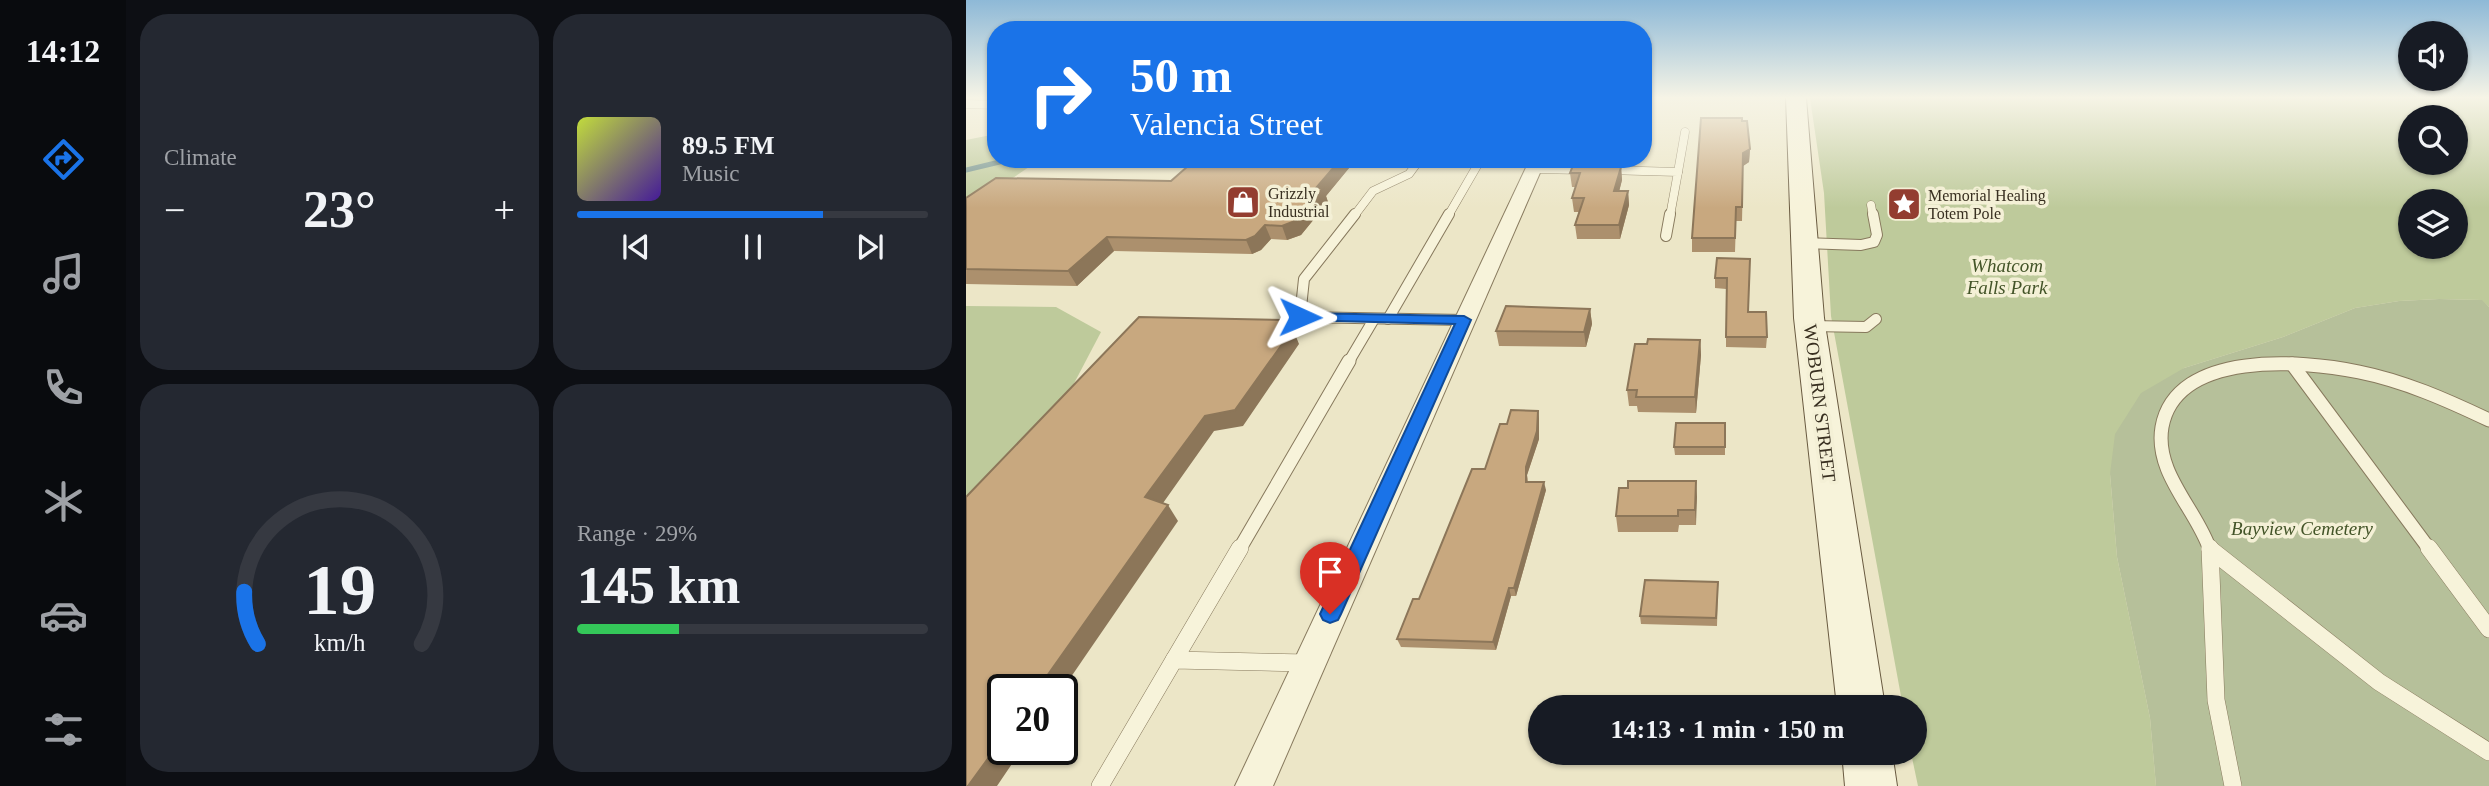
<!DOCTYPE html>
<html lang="en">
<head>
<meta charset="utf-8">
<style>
  :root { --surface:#171b24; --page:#242831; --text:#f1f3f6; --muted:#9ea1a6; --line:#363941; --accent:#1a73e8 }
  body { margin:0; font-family:"Times New Roman",serif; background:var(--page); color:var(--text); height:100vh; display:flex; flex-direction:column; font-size:26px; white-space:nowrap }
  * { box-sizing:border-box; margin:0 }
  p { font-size:23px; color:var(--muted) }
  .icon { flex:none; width:38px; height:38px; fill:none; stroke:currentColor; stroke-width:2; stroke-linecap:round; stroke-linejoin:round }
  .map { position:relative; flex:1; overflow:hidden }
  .details { display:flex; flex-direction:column; gap:14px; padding:14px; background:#0d0f14; width:840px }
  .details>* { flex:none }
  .top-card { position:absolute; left:21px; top:21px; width:665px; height:147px; border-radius:28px; box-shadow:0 2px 5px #0004; background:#1a73e8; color:#fff; overflow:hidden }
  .buttons { position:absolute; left:1432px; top:21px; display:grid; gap:14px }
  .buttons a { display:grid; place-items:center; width:70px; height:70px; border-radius:50%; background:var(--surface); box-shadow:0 2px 5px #0004; font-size:35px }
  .speed { position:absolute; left:21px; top:674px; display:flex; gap:14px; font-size:35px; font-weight:700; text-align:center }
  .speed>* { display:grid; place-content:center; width:91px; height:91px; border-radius:50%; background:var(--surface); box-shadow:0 2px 5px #0004; line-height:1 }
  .speed .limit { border:4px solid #111; border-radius:10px; background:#fff; color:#111 }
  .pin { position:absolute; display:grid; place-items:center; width:60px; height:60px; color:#fff; margin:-72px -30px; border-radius:50% 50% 50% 0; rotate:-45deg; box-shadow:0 0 7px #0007 }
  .pin .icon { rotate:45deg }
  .me { position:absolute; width:77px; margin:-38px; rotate:91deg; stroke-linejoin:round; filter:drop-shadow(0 0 5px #0008) }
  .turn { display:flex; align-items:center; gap:24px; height:147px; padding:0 28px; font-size:32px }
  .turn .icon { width:91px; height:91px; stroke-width:2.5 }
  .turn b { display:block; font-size:49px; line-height:60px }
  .big { font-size:52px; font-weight:800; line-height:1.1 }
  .details .card { flex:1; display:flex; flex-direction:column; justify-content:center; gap:10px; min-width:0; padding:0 24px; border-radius:28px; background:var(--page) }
  .details .dial { align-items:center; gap:0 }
  .dial svg { height:182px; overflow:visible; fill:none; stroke:var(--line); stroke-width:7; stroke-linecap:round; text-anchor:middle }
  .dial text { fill:var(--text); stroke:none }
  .song { display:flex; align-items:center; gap:21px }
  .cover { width:84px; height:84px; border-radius:10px; background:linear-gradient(135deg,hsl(70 70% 55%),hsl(260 70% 35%)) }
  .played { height:7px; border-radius:4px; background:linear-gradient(90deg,var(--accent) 70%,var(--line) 70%) }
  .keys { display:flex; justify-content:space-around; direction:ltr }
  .heat { display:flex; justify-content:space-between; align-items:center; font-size:38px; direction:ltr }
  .charge { height:10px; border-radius:5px; background:linear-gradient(90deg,#34c759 29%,var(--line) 0) }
  .details .tiles { flex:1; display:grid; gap:14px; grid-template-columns:repeat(2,1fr) }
  .trip { position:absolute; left:562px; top:695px; width:399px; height:70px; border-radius:35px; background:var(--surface); box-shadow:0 2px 5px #0004; font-weight:800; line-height:70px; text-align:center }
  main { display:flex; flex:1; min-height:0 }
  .tabs { display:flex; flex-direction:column; width:126px; justify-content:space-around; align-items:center; background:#090b0e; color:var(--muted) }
  .tabs .icon { width:49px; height:49px }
  .tabs .active { color:var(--accent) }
  .tabs b { font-size:32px; color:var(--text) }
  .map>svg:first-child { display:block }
  .green { fill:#beca9b; fill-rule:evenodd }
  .cemetery { fill:#b6c09a }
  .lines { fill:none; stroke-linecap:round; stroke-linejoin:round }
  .stream { stroke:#6f8f8b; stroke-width:5 }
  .lane-far3-casing { stroke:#87795d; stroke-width:9 }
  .lane-far2-casing { stroke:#87795d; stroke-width:12 }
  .lane-far1-casing { stroke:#87795d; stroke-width:15 }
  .lane-casing { stroke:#87795d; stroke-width:18 }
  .street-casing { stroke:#87795d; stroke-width:2 }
  .secondary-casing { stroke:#695a40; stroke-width:2 }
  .lane-far3 { stroke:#f7f3da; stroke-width:8 }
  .lane-far2 { stroke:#f7f3da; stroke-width:10 }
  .lane-far1 { stroke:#f7f3da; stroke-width:13 }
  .lane { stroke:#f7f3da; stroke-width:17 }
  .street { fill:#f7f3da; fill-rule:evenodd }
  .secondary { fill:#f7f3da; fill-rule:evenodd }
  .wall { fill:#ac906d }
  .shaded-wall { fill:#8c7659 }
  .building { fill:#c8a87f; stroke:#8c7659; stroke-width:2 }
  .route { fill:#1a73e8; stroke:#114b97; stroke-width:2 }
  .labels { text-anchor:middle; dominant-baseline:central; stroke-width:7; stroke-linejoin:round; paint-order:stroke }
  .far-poi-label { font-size:16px; fill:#382f20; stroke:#f4f0d6; text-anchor:start }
  .park-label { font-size:19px; font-style:italic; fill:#435428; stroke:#f4f0d6 }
  .street-label { font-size:19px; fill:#382f20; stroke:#f4f0d6 }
</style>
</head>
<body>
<main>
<nav class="tabs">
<b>14:12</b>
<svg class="icon active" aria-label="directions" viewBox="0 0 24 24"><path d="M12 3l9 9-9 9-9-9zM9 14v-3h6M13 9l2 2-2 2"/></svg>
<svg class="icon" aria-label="music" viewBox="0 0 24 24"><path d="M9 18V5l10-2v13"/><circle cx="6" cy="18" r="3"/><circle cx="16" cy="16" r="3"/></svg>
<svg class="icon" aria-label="phone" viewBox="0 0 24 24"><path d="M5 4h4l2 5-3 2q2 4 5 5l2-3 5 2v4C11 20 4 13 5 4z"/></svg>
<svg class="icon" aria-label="climate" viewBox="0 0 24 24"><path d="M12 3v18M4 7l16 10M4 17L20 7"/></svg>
<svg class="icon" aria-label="car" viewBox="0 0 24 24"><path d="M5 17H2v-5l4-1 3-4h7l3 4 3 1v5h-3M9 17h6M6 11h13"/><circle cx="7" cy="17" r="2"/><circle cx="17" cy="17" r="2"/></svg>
<svg class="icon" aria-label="filters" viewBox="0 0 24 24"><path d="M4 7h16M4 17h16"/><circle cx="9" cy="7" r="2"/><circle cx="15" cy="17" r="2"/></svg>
</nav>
<section class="details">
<div class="tiles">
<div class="card"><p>Climate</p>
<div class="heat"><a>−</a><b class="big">23°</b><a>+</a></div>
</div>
<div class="card">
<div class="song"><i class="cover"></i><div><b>89.5 FM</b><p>Music</p></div></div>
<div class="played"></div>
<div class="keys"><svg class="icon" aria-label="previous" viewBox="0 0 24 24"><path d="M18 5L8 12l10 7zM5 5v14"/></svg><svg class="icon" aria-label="pause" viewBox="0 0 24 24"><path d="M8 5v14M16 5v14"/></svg><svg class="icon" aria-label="next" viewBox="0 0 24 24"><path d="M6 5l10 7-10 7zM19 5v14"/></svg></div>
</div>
<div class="card dial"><svg viewBox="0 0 100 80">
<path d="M14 69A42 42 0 1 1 86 69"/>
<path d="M14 69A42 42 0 0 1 8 46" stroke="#1a73e8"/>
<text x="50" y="56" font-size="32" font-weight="700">19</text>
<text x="50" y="72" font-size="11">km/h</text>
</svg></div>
<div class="card"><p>Range · 29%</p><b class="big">145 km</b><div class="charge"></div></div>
</div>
</section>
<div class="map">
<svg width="1523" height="786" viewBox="0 0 1523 786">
  <rect width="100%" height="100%" fill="#ece6c7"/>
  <g class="green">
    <path d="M844,98H1523V307L1515,300L1473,299L1433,301L1389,308L1317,337L1218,368L1144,474L1151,557L1184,718L1190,786H952L945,753L948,752V707H937L865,316L858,193ZM1444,117H1489V163H1444ZM1444,201H1489V247H1444Z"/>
    <polygon points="30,134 30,159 101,159 63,167 0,210 0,140"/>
    <polygon points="0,306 90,307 135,332 104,391 0,500"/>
  </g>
  <polygon class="cemetery" points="1473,299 1516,300 1523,307 1523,786 1190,786 1184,718 1151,557 1144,474 1149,434 1175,393 1218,368 1317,337 1389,308 1433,301"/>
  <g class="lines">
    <polyline class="stream" points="0,170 46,159"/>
    <g class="lane-far3-casing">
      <g id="lane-far3">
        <polyline points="0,104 30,105"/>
        <polyline points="567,169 619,170"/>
        <polyline points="641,170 712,172 704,216"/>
        <polyline points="712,172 719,132"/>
        <polyline points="905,205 907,216"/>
        <polyline points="388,216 407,191 443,174 454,159"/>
        <polyline points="482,216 515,159"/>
      </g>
    </g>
    <g class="lane-far2-casing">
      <g id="lane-far2">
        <polyline points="389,214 338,279 334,317 498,320"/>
        <polyline points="700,236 704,214"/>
        <polyline points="838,243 895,245 908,242 911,235 907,214"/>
        <polyline points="422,319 483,214"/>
        <polyline points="845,326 900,327 910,319"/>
        <polyline points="382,363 408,319"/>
      </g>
    </g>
    <g class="lane-far1-casing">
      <g id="lane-far1">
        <polyline points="1326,364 1464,550"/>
        <polyline points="273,550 383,361"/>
        <path d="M1244,550C1231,510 1188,473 1196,427C1210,350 1336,360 1393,372C1438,381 1481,400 1523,420"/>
      </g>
    </g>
    <g class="lane-casing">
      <g id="lane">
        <polyline points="1244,548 1250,700 1267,786"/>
        <polyline points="1463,548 1523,629"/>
        <polyline points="1244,549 1413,682 1523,752"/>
        <polyline points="208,660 274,548"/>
        <polyline points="134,786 208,660 342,663"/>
      </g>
    </g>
    <g class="street-casing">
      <polygon id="street" points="564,159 580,159 307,786 269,786"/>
    </g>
    <g class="secondary-casing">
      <g id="secondary">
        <polygon points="820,98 840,98 858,318 919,707 871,707 828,318"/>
        <polygon points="876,752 926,752 931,786 879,786"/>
      </g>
    </g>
    <use href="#lane-far3" class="lane-far3"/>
    <use href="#lane-far2" class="lane-far2"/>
    <use href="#lane-far1" class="lane-far1"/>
    <use href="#lane" class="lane"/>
    <use href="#street" class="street"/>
    <use href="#secondary" class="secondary"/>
  </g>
  <g class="wall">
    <polygon points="784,149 783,162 777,166 776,221 770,221 769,252 726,252 726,238"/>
    <polygon points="613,159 653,159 651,164 645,164 645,167 655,167 656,180 653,191 662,191 663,205 654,239 611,239 609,225 614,212 608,212 606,198 610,187 606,187 604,173 614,163"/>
    <polygon points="388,162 360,196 362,202 335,235 321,240 305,239 295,250 286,254 148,251 111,286 0,284 0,198 205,181"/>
    <polygon points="751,258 782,312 801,337 800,348 760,347 760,289 749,288 749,278"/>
    <polygon points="624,309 626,324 620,347 533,346 530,331"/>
    <polygon points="734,340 735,355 730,413 672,412 671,406 663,406 661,390 681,344"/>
    <polygon points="572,411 573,419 573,439 561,475 562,482 580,490 550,596 545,596 530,650 435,647 431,639 453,599 519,469"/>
    <polygon points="759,423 759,455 709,455 708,447"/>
    <polygon points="730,481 730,525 713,525 712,532 652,532 650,516"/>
    <polygon points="752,590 751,626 675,624 674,616"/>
  </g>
  <g class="shaded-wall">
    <polygon points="784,149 783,162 777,166 776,221 777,153"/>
    <polygon points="375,159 387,159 388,162 360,196 362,202 335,235 321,240 316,226"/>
    <polygon points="655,167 656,180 650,204 648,191"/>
    <polygon points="662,191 663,205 654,239 653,225"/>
    <polygon points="299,225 305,239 295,250 286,254 280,240"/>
    <polygon points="141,237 148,251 111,286 102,271"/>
    <polygon points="624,309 626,324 620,347 618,332"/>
    <polygon points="327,329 333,344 277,426 248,431 190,513 179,497 239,416"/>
    <polygon points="734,340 735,355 730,413 729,397"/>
    <polygon points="572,411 573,419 573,439 561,475 562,490 560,467"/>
    <polygon points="730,481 731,497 730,525 729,510"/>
    <polygon points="578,482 580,490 550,596 548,588"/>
    <polygon points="202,505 212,521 96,690 71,690"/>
    <polygon points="543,588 545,596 530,650 527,642"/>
    <polygon points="37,738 37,749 56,749 31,786 2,786"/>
  </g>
  <g class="building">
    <polygon points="735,118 776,118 776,121 781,121 784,149 777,153 776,207 770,207 769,238 726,238"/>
    <polygon points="230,159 375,159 350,188 357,188 329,221 316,226 299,225 289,236 280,240 141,237 102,271 0,269 0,198 30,178 205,181"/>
    <polygon points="608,163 645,164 643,167 655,167 648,191 662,191 653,225 609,225 618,198 606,198 614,173 604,173"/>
    <polygon points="751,258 784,259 782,312 800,312 801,337 760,337 761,278 749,278"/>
    <polygon points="540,306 624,309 618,332 530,331"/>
    <polygon points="173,317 319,320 327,329 269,410 239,416 179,497 202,505 71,690 37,690 37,738 2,786 0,786 0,497"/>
    <polygon points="682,339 734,340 729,397 670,397 671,390 661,390 669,344 681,344"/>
    <polygon points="545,410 572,411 571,431 560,467 560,482 578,482 548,588 543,588 527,642 431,639 447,599 453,599 506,469 519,469 534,424 541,424"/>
    <polygon points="710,423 759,423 759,447 708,447"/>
    <polygon points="662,481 730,481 729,510 712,510 712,516 650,516 653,488 662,488"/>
    <polygon points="679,580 752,582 750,618 674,616"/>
  </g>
  <linearGradient id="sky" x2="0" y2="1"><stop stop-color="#8eb9d7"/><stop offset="0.47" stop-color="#f6f4e6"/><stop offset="1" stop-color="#f6f4e6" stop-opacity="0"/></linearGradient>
  <rect width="1523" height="208" fill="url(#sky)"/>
  <polygon class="route" points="334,313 498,316 505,320 375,614 372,620 364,623 357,620 354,614 489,324 329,320 329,314"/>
  <defs>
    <g id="shop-square" transform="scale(1.75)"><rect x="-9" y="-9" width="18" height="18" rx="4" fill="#933d30" stroke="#f4f0d6"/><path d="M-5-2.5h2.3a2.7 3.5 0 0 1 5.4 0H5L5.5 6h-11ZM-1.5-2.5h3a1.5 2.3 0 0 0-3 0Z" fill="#fff"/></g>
    <g id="sight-square" transform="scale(1.75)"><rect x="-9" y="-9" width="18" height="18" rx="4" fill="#933d30" stroke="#f4f0d6"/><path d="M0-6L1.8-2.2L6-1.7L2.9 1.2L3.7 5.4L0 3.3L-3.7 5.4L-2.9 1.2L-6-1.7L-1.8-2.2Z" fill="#fff"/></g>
  </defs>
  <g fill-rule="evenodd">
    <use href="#shop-square" x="277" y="202"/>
    <use href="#sight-square" x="938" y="204"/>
  </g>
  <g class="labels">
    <g class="far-poi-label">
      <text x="302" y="193">Grizzly<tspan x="302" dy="18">Industrial</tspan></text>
      <text x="962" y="195">Memorial Healing<tspan x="962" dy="18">Totem Pole</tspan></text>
    </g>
    <g class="park-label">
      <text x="1041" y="265">Whatcom<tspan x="1041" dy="22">Falls Park</tspan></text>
      <text x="1336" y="528">Bayview Cemetery</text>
    </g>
    <g class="street-label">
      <text transform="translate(854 403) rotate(83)">WOBURN STREET</text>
    </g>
  </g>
</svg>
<div class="buttons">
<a><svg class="icon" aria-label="sound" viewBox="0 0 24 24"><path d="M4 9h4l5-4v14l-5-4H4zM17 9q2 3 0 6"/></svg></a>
<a><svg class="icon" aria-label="search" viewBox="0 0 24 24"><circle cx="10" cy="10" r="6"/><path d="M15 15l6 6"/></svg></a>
<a><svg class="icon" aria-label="layers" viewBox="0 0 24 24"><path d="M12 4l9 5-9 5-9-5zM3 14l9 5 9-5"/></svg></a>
</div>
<div class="speed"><div class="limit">20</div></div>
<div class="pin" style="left:364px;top:614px;background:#d93025"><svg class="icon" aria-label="arrive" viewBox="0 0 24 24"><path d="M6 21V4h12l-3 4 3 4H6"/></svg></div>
<svg class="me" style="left:334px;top:317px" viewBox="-20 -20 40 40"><path d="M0-17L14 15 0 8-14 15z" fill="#1a73e8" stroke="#fff" stroke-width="4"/></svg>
<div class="trip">14:13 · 1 min · 150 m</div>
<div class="top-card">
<div class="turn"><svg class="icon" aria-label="right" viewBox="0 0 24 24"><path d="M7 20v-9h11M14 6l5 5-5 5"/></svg><div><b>50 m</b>Valencia Street</div></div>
</div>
</div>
</main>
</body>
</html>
